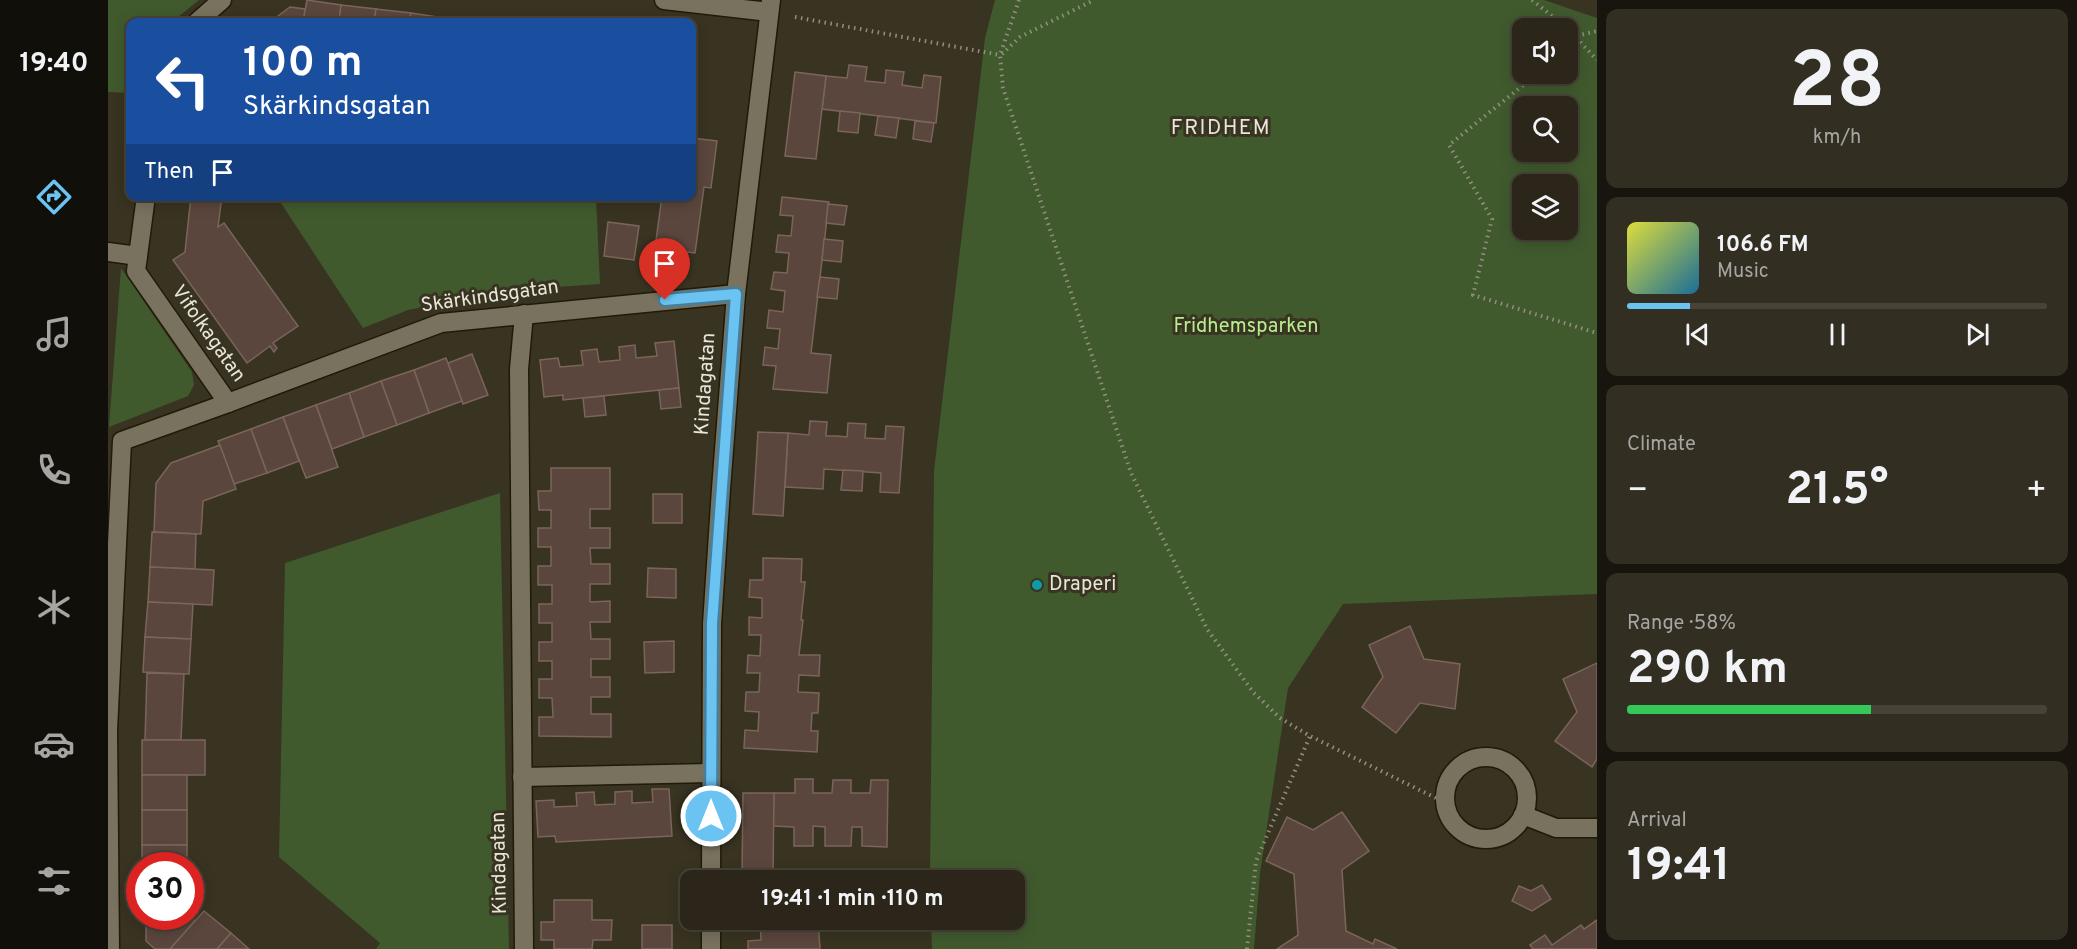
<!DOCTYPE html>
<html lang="en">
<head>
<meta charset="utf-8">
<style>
  :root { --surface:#2b2619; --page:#332e22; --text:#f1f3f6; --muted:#a6a5a2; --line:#474338; --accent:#6bc3f2 }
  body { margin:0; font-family:Overpass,sans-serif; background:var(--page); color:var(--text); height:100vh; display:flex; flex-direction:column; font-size:22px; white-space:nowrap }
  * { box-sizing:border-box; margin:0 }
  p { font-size:20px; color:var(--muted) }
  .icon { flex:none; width:33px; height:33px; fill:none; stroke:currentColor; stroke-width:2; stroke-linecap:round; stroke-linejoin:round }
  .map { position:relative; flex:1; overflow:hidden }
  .panel { display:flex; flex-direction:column; gap:9px; padding:9px; background:#18150e; width:480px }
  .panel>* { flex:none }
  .guide { position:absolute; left:18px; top:18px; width:570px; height:183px; border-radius:12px; box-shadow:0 3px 15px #0003,0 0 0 2px var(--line); background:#1a4fa0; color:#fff; overflow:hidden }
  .fabs { position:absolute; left:1404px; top:18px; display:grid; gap:12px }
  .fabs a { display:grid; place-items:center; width:66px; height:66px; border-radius:12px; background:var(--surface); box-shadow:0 3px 15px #0003,0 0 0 2px var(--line); font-size:30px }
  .speed { position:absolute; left:18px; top:852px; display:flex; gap:12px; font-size:30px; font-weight:700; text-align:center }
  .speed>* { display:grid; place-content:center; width:78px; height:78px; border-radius:50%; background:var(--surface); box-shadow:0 3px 15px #0003,0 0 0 2px var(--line); line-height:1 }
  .speed .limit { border:9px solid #d22; background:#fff; color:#111 }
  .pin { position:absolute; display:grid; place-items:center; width:51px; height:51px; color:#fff; margin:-62px -26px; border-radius:50% 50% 50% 0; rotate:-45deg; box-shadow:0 0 6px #0007 }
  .pin .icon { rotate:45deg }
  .me { position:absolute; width:66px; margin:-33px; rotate:0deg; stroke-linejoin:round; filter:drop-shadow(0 0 4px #0008) }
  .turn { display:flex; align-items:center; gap:21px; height:126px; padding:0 18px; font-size:27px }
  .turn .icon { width:78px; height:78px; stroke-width:2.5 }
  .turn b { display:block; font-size:42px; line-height:51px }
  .then { display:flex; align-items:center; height:57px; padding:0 18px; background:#0003; gap:12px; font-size:22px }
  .big { font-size:45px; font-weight:700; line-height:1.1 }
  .panel .card { flex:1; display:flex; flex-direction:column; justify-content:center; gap:9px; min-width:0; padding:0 21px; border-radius:12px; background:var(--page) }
  .panel .dial { align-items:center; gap:0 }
  .dial b { font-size:78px; line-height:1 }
  .song { display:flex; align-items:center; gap:18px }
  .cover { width:72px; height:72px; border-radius:9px; background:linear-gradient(135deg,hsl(60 70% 55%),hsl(200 70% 35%)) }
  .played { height:6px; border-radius:3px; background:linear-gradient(90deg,var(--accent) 15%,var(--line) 15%) }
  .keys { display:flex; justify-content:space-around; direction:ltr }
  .heat { display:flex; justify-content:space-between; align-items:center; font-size:33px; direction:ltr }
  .charge { height:9px; border-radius:4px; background:linear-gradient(90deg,#34c759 58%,var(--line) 0) }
  .trip { position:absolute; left:572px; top:870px; width:345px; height:60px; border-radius:12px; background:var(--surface); box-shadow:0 3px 15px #0003,0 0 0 2px var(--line); font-weight:700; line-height:60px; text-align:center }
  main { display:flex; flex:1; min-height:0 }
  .menu { display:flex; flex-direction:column; width:108px; justify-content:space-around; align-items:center; background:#110f0a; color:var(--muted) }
  .menu .icon { width:42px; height:42px }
  .menu .on { color:var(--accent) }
  .menu b { font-size:27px; color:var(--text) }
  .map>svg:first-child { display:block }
  .green { fill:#405a2e; fill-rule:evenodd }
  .building { fill:#5a463d; stroke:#7a655b; stroke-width:1.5 }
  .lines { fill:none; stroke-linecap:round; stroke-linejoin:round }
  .minor-casing { stroke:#201a09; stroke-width:21 }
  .path { stroke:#938f80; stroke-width:4; stroke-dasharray:1.5 4.5; stroke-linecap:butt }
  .minor { stroke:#79725e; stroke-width:18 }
  .route-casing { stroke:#467f9d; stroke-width:15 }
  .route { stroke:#6bc3f2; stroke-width:10 }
  .culture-dot { fill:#0f9aa8; stroke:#393321; stroke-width:2 }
  .labels { text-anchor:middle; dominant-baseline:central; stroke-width:6; stroke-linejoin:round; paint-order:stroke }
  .street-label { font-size:20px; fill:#e8e5d9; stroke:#393321 }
  .park-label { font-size:20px; fill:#b6ee8f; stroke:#393321 }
  .poi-label { font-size:20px; fill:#e8e5d9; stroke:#393321; text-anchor:start }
  .neighbourhood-label { font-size:21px; letter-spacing:1.5px; fill:#e8e5d9; stroke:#393321 }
</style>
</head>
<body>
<main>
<nav class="menu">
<b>19:40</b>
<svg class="icon on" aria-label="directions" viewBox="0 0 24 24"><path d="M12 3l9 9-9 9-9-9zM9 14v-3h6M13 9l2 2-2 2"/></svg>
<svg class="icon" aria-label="music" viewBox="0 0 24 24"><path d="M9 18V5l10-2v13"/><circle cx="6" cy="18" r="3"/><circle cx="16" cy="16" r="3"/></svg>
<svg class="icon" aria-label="phone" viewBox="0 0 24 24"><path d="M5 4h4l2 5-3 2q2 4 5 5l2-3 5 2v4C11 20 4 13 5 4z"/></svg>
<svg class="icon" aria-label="climate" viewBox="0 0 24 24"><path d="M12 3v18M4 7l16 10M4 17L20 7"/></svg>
<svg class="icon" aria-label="car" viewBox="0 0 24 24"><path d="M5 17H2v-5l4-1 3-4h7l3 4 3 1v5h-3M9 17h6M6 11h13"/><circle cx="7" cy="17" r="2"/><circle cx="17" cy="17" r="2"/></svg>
<svg class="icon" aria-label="filters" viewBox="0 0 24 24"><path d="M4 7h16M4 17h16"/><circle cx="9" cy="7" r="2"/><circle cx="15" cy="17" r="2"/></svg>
</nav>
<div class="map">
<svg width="1489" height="949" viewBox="0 0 1489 949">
  <rect width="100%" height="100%" fill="#393321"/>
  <g class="green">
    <polygon points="0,0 91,0 64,22 22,22 22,93 0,92"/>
    <path d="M887,0H1436L1489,18V594L1235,604L1180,688L1152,873L1146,949H824L823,920H906V880H822V877L826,471L877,38ZM1460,28V74H1414V28ZM1460,106V152H1414V106ZM1414,184H1460V230H1414Z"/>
    <polygon points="169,197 488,197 492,284 405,290 300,310 255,328"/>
    <polygon points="13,268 84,372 86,385 80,396 1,427"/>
    <polygon points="392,493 401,949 268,949 272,943 171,857 177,563"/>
  </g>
  <g class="building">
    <polygon points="199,0 233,5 231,22 195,22"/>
    <polygon points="233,5 268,9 266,22 231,22"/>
    <polygon points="182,7 197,9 195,22 162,22"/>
    <polygon points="268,9 303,13 301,22 266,22"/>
    <polygon points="303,13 337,18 336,22 301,22"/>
    <polygon points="337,18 372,22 336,22"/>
    <polygon points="741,65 759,67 757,81 768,82 777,83 778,70 796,72 794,85 814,88 816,75 833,77 828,123 714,109 718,76 739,78"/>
    <polygon points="687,72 718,76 708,159 677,156"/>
    <polygon points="732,111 752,113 750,133 730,131"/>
    <polygon points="770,116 791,118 788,138 767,135"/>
    <polygon points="807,121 826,123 823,142 805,139"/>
    <polygon points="584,138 609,141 603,188 596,187 587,253 547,248 554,196 584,196"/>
    <polygon points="83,196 114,196 110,227 116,223 190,326 165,343 169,348 166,352 162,346 139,363 65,260 77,252"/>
    <polygon points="674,197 721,202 703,353 723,355 719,393 665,389 668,366 655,365 657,347 670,349 672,329 659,328 661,310 675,312 677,291 663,289 666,272 679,273 681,253 668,252 670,235 683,236 685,216 672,215"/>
    <polygon points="720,204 739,206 736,225 718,223"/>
    <polygon points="500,222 531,226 526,260 496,256"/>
    <polygon points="716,239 735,241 733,262 714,260"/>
    <polygon points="712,277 731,279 729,299 709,297"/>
    <polygon points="566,341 571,388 455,400 455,395 436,397 432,360 450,358 452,367 475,365 473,351 489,349 491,362 512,360 511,347 527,345 528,358 549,356 547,343"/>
    <polygon points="364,354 380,395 355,404 340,363"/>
    <polygon points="338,358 354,401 321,413 306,370"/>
    <polygon points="306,370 321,413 289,425 273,381"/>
    <polygon points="273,381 289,425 256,437 241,393"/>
    <polygon points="571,388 573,407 553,409 551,390"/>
    <polygon points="241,393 256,437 224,449 208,405"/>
    <polygon points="496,396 498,415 477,417 475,398"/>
    <polygon points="208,405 230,467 198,478 175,417"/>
    <polygon points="175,417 191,461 159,473 143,429"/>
    <polygon points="702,421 719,422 718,436 729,436 739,437 740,423 758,424 757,438 777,439 778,426 796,427 791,493 772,492 773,473 716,469 715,489 677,487 680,433 701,435"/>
    <polygon points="143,429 159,473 126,484 110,441"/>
    <polygon points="650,432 680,433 675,516 645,514"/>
    <polygon points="112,445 128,489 95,501 93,534 46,532 48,483 63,463"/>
    <polygon points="443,468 502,468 502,509 482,509 482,528 502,528 502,548 482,548 483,564 502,564 502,584 482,584 482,602 502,601 502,622 482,622 483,639 502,639 502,659 483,659 483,677 502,677 502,697 483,697 483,714 503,714 503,737 431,736 431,717 445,717 444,698 431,698 431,679 444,679 444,661 431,661 431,642 444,642 444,623 431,623 431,604 444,604 444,585 430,585 430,566 443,566 443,547 430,547 430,528 443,528 443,510 431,510 430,491 443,491"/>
    <polygon points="735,470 755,471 754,491 733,490"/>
    <rect x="545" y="494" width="29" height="29"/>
    <polygon points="44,532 88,534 87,569 42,567"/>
    <polygon points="655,558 694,559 693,582 697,582 693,620 695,620 691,655 712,655 711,676 691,675 690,692 711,693 710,713 704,713 703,731 710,731 709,752 636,748 637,730 650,731 651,712 637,711 638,692 651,692 652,673 639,673 640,655 652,656 653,635 641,635 641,617 654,618 654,598 641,597 642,580 655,580"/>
    <polygon points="42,567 106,570 104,605 40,602"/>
    <polygon points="540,568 568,569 568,598 539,597"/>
    <polygon points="40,602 85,604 83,639 37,637"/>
    <polygon points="1302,626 1316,659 1352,664 1347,709 1312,703 1288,733 1254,707 1275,677 1261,645"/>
    <polygon points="37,637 83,639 81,674 35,672"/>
    <polygon points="566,641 566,672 537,673 536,642"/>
    <polygon points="1489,663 1489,759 1484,767 1447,741 1469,712 1455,679"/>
    <polygon points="39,673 76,674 73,740 37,740"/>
    <rect x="34" y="740" width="63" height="35"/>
    <rect x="34" y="775" width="45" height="35"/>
    <polygon points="687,779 705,779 705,793 724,793 725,780 743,780 743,793 762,793 763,780 780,780 779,847 754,846 754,827 744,827 743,846 717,846 717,827 705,826 705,846 686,846 686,827 665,826 666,793 687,793"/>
    <polygon points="544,789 561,789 564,836 448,842 447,836 430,837 428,801 446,800 446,807 469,806 468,793 486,792 487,805 507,804 507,792 524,791 524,803 545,802"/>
    <polygon points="635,793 666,793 665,876 634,876"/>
    <rect x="34" y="810" width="45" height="35"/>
    <polygon points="1234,812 1261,851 1234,870 1238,931 1265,944 1267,939 1289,949 1169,949 1190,935 1186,874 1158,861 1179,817 1205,830"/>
    <rect x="34" y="845" width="45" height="21"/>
    <polygon points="82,880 85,880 86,922 62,949 47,949 38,941 38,916 82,916"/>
    <polygon points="1434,885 1443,899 1424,911 1404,901 1411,886 1423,891"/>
    <polygon points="446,900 484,900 484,920 504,920 503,940 485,940 484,949 446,949 446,940 433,940 433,922 446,922"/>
    <polygon points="96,911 123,933 109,949 62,949"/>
    <polygon points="652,920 710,920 712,949 640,949 640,941 653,940"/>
    <polygon points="1489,920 1489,949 1425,949 1422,945 1437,935 1444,945 1473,925 1476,929"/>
    <rect x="534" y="925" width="30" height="24"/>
    <polygon points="123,933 141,949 109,949"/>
  </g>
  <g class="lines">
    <g class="minor-casing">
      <g id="minor">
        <polyline points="556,0 661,12"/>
        <polyline points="89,22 114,0"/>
        <polyline points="0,252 30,256"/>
        <polyline points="416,314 411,369 416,949"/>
        <polyline points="120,403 333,323 628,294"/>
        <circle cx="1378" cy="798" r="41"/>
        <polyline points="414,777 603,773"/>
        <polyline points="1415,815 1448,828 1489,828"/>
        <polyline points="603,880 604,624 613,489 628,294 663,0"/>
        <polyline points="603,920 603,949"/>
        <polyline points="2,949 0,730 14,441 120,403 28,271 38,196"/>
      </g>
    </g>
    <g class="path">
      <polyline points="911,0 892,55 895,88 1023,473 1099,629 1145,692 1172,718 1202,736 1336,802"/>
      <polyline points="1424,0 1459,28"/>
      <polyline points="687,17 892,55"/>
      <polyline points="1460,29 1489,60"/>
      <polyline points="1460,44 1468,36 1489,31"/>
      <polyline points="894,54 912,37 986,0"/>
      <polyline points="1429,74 1341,145 1384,219 1365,295 1489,333"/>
      <polyline points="1139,949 1148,861 1202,736"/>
    </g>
    <use href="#minor" class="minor"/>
  </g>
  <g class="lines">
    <g class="route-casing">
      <polyline id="route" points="557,300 628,294 604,624 603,816"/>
    </g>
    <use href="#route" class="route"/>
  </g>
  <circle class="culture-dot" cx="929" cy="585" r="6"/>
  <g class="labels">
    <g class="street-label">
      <text transform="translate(382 297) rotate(-8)">Skärkindsgatan</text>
      <text transform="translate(100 334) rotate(55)">Vifolkagatan</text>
      <text transform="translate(598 384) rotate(-86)">Kindagatan</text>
      <text transform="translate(392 863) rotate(-91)">Kindagatan</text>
    </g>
    <g class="park-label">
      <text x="1138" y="327">Fridhemsparken</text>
    </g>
    <g class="poi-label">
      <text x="941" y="585">Draperi</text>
    </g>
    <g class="neighbourhood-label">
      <text x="1113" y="128">FRIDHEM</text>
    </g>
  </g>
</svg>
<div class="fabs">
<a><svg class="icon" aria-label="sound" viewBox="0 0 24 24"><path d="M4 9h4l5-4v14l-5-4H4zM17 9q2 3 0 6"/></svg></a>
<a><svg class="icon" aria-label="search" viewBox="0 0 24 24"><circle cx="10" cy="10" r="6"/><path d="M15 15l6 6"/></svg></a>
<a><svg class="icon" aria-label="layers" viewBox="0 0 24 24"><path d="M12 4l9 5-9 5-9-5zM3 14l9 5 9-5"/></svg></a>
</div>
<div class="speed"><div class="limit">30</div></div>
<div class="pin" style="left:557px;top:300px;background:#d93025"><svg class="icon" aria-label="arrive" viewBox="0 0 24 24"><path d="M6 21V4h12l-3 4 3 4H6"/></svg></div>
<svg class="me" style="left:603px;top:816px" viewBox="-20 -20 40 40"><circle r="17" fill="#6bc3f2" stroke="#fff" stroke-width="3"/><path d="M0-11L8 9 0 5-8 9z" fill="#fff"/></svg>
<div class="trip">19:41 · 1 min · 110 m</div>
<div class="guide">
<div class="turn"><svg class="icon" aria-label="left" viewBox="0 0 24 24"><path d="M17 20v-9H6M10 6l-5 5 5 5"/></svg><div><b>100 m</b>Skärkindsgatan</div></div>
<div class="then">Then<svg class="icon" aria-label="arrive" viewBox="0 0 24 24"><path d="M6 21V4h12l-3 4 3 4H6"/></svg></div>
</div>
</div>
<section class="panel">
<div class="card dial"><b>28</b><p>km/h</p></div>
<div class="card">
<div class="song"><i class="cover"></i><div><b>106.6 FM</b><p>Music</p></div></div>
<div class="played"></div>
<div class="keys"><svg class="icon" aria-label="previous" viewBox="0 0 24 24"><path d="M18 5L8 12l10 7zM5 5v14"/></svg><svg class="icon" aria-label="pause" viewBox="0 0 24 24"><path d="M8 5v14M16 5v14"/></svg><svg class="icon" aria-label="next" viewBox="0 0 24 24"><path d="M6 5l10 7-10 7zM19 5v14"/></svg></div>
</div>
<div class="card"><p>Climate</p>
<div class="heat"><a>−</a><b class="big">21.5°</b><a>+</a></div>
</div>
<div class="card"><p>Range · 58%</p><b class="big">290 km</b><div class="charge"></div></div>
<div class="card"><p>Arrival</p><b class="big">19:41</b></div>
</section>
</main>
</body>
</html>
